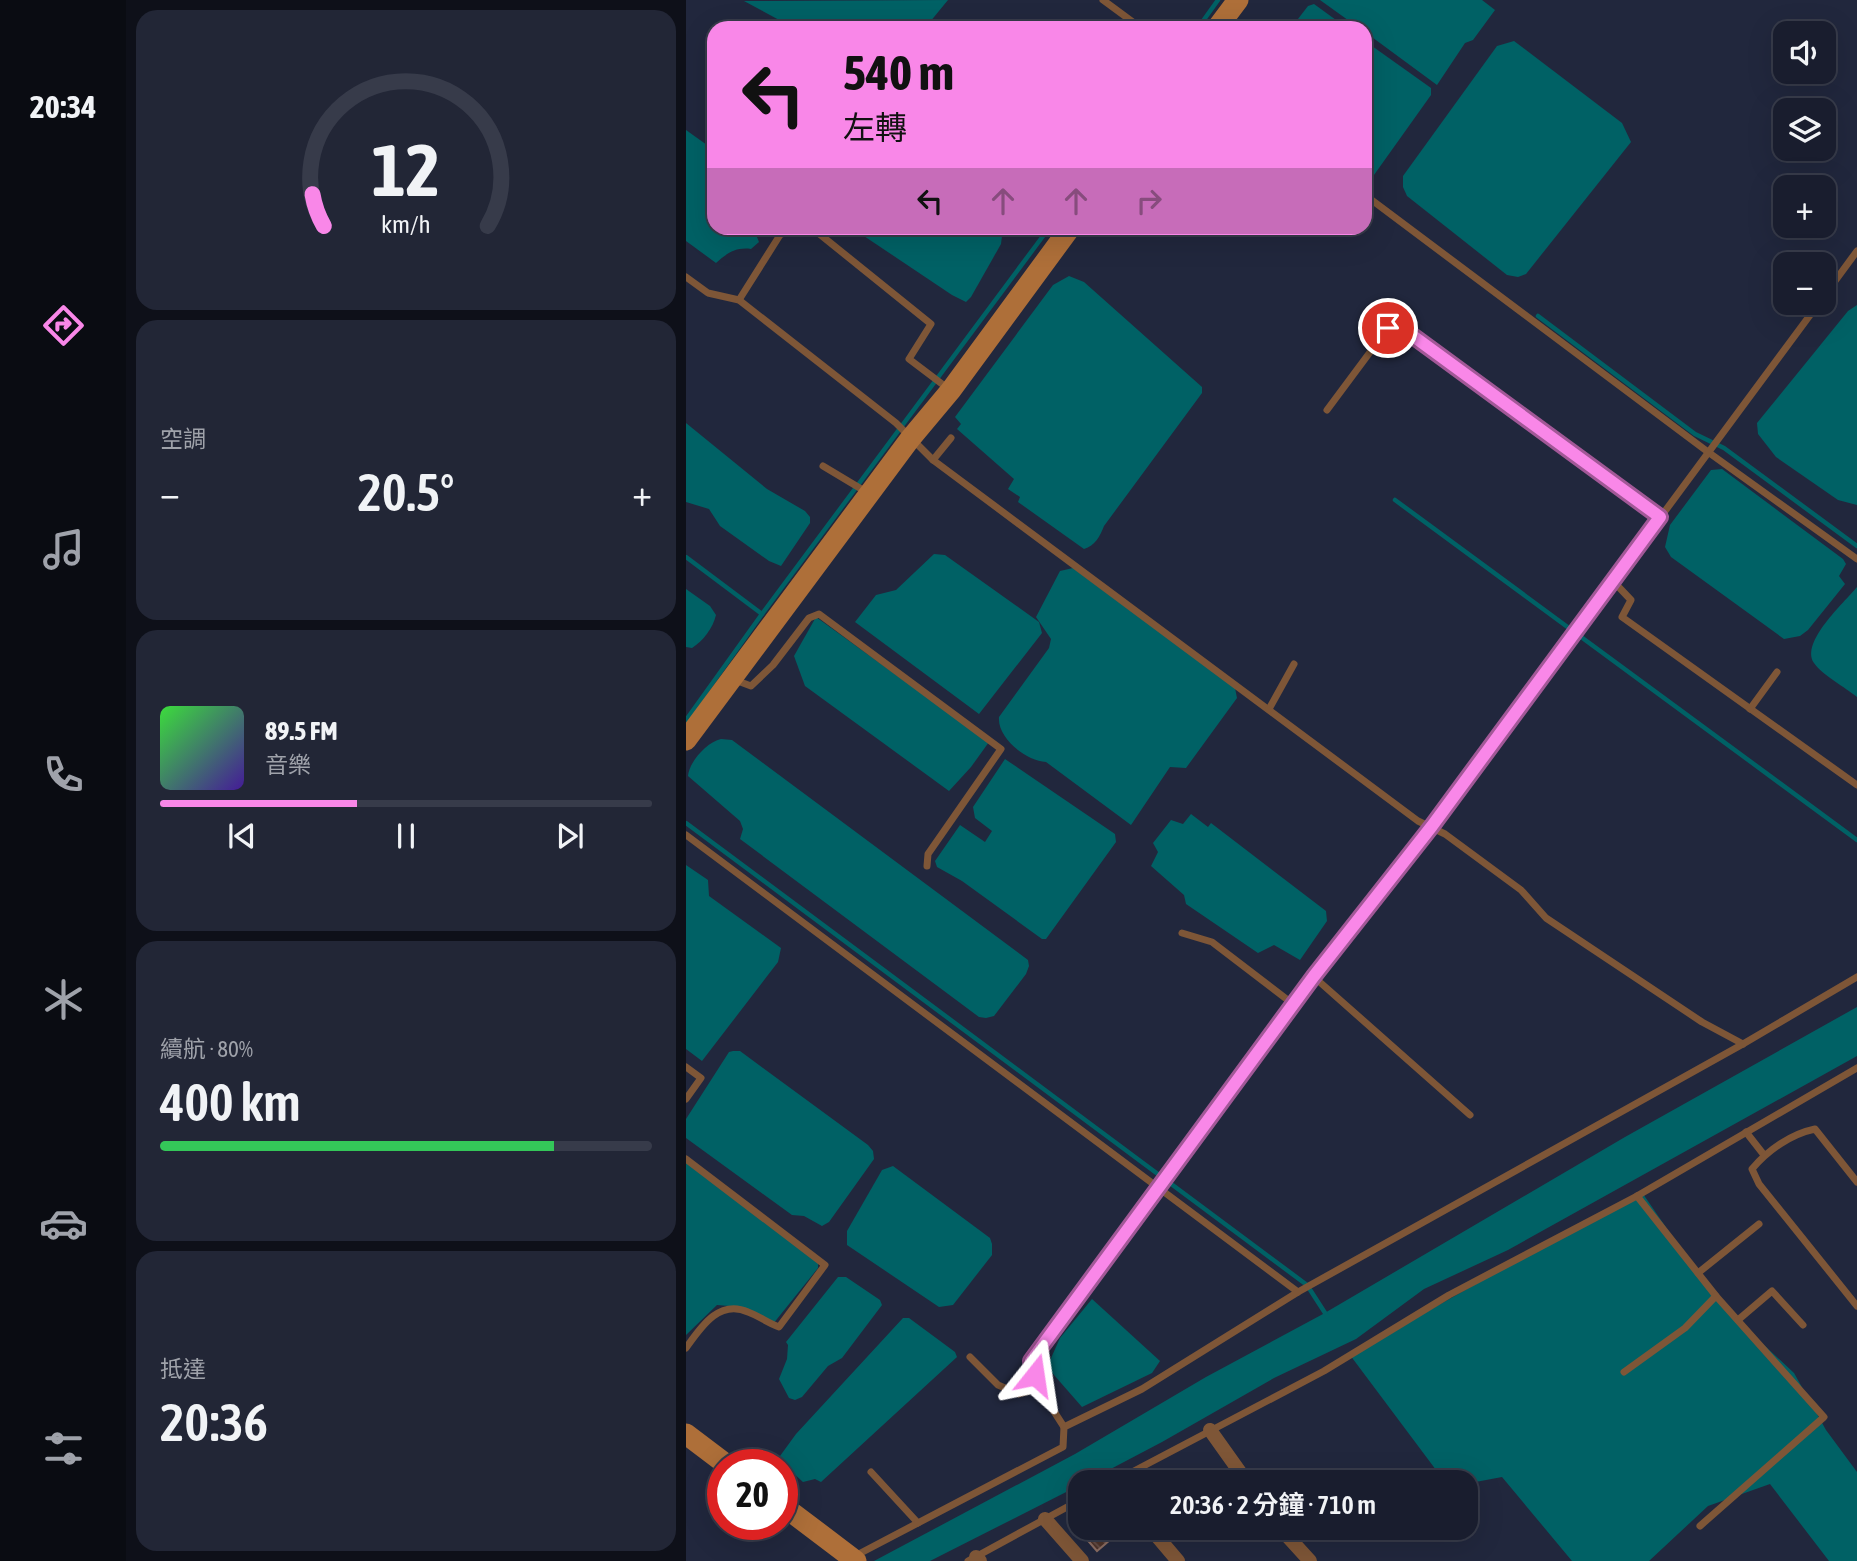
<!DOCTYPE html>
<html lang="zh-TW">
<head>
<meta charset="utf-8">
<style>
  :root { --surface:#191d2e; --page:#222636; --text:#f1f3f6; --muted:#9fa2aa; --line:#373b4a; --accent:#f987e8 }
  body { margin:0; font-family:"Asap Condensed","Noto Sans TC",sans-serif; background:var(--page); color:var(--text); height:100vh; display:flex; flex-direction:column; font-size:26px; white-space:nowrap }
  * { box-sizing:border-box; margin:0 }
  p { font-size:23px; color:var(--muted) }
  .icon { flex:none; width:38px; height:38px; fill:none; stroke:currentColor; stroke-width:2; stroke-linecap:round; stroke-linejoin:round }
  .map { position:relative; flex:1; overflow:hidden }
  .side { display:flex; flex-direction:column; gap:10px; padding:10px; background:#0e1019; width:560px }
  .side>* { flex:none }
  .hud { position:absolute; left:21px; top:21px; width:665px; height:214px; border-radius:21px; box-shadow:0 7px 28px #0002,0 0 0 2px var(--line); background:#f987e8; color:#111; overflow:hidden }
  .controls { position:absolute; left:1087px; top:21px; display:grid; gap:14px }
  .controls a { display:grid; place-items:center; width:63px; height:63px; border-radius:14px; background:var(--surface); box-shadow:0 7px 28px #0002,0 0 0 2px var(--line); font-size:35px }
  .speed { position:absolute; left:21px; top:1449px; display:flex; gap:14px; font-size:35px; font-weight:700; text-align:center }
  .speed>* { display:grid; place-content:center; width:91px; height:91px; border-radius:50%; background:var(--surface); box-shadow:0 7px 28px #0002,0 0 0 2px var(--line); line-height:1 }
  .speed .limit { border:10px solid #d22; background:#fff; color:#111 }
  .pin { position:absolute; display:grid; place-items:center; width:60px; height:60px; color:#fff; margin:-30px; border:4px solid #fff; border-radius:50%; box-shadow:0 2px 7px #0007 }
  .me { position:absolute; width:77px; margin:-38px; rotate:15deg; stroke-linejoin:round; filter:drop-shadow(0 0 5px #0008) }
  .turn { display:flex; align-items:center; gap:24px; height:147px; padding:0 21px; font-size:32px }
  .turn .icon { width:91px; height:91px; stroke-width:2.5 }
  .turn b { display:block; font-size:49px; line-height:60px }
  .lanes { display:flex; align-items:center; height:66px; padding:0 21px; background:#0003; justify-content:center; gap:35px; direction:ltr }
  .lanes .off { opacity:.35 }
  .big { font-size:52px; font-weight:600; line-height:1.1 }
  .side .widget { flex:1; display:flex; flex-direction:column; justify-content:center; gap:10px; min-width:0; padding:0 24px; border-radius:21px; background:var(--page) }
  .side .dial { align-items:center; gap:0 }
  .dial svg { height:182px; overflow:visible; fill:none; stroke:var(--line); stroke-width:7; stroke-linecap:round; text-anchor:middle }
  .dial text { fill:var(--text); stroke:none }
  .song { display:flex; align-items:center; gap:21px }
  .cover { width:84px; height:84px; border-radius:10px; background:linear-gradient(135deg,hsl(120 70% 55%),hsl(260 70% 35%)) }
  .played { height:7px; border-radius:4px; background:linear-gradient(90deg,var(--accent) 40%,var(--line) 40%) }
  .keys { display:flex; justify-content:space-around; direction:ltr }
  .heat { display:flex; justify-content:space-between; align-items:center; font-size:38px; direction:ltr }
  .charge { height:10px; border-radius:5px; background:linear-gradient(90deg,#34c759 80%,var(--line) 0) }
  .trip { position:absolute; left:382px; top:1470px; width:410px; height:70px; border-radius:21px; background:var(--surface); box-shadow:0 7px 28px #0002,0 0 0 2px var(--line); font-weight:600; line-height:70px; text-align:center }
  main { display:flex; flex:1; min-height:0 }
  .tabs { display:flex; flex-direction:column; width:126px; justify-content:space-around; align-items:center; background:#0a0c12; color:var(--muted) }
  .tabs .icon { width:49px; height:49px }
  .tabs .on { color:var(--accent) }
  .tabs b { font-size:32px; color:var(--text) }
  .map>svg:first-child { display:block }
  .water { fill:#006165 }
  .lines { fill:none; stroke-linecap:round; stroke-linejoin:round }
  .stream { stroke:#006165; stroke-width:4.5 }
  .building { fill:url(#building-back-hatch); stroke:#8b6d62; stroke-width:2 }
  .lane { stroke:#7e5637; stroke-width:7 }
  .street { stroke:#7e5637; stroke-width:14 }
  .secondary { stroke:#ae6f39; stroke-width:21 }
  .route-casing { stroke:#a25897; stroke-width:18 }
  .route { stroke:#f987e8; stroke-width:12 }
</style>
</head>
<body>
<main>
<nav class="tabs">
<b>20:34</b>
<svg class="icon on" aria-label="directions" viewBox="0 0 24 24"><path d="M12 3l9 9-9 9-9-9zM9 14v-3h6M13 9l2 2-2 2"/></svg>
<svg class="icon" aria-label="music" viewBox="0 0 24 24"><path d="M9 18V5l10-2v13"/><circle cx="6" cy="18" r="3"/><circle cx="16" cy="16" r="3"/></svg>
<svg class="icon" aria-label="phone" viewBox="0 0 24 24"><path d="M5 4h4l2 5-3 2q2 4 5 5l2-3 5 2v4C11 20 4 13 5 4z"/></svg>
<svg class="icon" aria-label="climate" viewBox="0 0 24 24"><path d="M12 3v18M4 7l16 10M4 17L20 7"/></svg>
<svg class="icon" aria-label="car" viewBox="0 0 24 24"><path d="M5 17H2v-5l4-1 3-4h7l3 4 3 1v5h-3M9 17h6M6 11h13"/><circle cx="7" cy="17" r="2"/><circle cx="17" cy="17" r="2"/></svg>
<svg class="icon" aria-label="filters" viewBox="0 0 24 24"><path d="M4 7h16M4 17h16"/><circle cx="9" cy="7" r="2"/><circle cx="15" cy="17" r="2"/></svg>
</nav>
<section class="side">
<div class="widget dial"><svg viewBox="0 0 100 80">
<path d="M14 69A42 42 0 1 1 86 69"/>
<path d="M14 69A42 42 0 0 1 9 55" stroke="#f987e8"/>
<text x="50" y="56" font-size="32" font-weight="700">12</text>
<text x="50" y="72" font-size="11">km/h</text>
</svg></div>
<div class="widget"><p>空調</p>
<div class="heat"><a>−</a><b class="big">20.5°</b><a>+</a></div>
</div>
<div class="widget">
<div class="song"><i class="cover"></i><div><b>89.5 FM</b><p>音樂</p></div></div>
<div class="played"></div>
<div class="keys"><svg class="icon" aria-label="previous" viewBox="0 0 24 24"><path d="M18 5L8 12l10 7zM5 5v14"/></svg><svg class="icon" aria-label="pause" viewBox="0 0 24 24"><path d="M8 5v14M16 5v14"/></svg><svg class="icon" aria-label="next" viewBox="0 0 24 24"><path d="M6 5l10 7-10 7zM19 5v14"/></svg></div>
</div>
<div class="widget"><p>續航 · 80%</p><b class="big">400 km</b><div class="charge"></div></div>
<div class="widget"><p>抵達</p><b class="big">20:36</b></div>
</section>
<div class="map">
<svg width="1171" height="1561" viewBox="0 0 1171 1561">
  <defs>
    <pattern id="building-back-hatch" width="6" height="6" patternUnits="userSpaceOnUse" patternTransform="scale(1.75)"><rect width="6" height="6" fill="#4d332a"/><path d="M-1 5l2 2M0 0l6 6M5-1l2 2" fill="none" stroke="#67514a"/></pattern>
  </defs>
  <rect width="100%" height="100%" fill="#21273d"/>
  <g class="water">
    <polygon points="262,0 239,28 100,28 95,21 58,1"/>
    <polygon points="634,0 796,0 809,10 787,40 779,43 751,85 679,32 679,28 673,28"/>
    <polygon points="628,4 661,28 605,28 622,6"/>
    <polygon points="679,41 745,88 745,95 683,182 679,184"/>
    <polygon points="828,41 936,123 945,142 840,274 832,277 821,275 721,196 717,187 717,176 811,46"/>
    <path d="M0,130L28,150V228H77L71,237L73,242L65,249C50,247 41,253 30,263L0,241Z"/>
    <polygon points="166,228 304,228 316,236 315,244 285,297 280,302 266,295"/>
    <path d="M383,276L398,282L516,387V393L418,526C414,536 409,546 398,549L332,502L334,497L322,489L328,479L271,429L275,424L269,417L367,285Z"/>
    <polygon points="1171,305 1171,505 1152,500 1090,457 1072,434 1071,423 1162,311"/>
    <polygon points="0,423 81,489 119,511 124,517 124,523 95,566 83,561 34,526 23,509 0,502"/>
    <polygon points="1036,469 1157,559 1160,564 1153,576 1159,584 1122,630 1114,636 1098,639 985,557 979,547 984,525 1025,470"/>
    <polygon points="248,554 259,555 353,622 356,633 293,714 169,622 190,595 210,590"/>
    <path d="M387,568L549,688L551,698L500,768L484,767L445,825L360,762C340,761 311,738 313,717L363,648L365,639L350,617L374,571Z"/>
    <path d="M1171,587V697C1160,688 1135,674 1128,663C1114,642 1158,603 1171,587Z"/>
    <path d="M0,589L24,606L30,615C27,628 17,641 6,648L0,647Z"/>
    <polygon points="130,617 303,742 285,767 263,791 119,686 108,656"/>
    <path d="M35,739L46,740L342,960L343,966L340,974L308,1016L300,1018L293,1017L54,839L57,829L54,821L2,776C3,762 21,742 35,739Z"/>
    <polygon points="319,759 429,834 430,842 360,939 356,939 276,881 251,867 249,861 274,825 299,842 306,831 289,818 287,807"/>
    <polygon points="505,814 522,827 525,823 640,911 641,921 614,960 588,945 572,953 500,904 498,895 465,866 472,852 467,843 485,820 497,824"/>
    <polygon points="0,865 22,880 23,896 95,948 92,962 16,1061 0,1049"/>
    <polygon points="1171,1007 1171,1056 822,1250 738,1289 670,1339 588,1378 476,1442 400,1482 394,1482 394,1485 244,1561 188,1561 389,1454 520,1377 637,1314 939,1137"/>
    <polygon points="47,1051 54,1051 182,1145 187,1151 188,1159 143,1222 136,1226 118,1216 106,1215 0,1138 0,1119 43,1052"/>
    <polygon points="0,1160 132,1263 132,1268 87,1324 55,1307 31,1305 0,1335"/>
    <polygon points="207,1166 304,1238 306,1244 306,1255 267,1305 253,1307 161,1245 161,1231 196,1170"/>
    <polygon points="955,1191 1030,1300 1108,1373 1140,1430 1171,1472 1171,1561 1143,1561 1084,1484 1022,1506 963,1561 886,1561 816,1477 779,1484 779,1482 759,1482 664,1355"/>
    <polygon points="152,1277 160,1277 194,1300 196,1305 156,1358 142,1366 116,1397 109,1400 103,1398 93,1379 101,1359 102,1345 100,1342"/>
    <polygon points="406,1299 474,1361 466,1373 396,1407 361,1367 374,1338"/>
    <polygon points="217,1318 223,1318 269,1352 271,1357 135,1482 129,1479 117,1482 94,1461 94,1456 110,1434"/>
  </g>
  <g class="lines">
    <g class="stream">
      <polyline points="512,28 532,0"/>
      <polyline points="852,316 1009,434 1038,448 1171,546"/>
      <polyline points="709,500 1171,840"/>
      <polyline points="0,557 76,614 0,720"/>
      <polyline points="76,614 363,228"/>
      <polyline points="0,823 621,1285 641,1316"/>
    </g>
  </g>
  <polygon class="building" points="391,1528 438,1528 411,1551"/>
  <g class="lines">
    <g class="lane">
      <polyline points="417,0 455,28"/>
      <polyline points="679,195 1022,452 1171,559"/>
      <polyline points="126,228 245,324 223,359 264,390"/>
      <polyline points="0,277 22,293 53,300 210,423 247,460 732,821 759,834 835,890 860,918 1016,1022 1057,1044"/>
      <polyline points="1138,296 1171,251"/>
      <polyline points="53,300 94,235 107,228"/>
      <polyline points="641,410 702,328 712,325 974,517"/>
      <polyline points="247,460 265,438"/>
      <polyline points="137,466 182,493"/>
      <polyline points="927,581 945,600 936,617 1171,785"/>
      <polyline points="49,680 65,686 87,665 123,618 133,614 315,749 242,854 241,866"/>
      <polyline points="583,709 608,664"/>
      <polyline points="1064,709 1091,672"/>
      <polyline points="0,835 612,1292"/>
      <polyline points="496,933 526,942 607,1004"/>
      <polyline points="628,977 784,1115"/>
      <polyline points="0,1067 15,1078 0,1099"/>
      <polyline points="1060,1132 1078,1155"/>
      <path d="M0,1159L139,1265L93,1327C82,1323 73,1316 62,1312C33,1299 15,1327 0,1348"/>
      <path d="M1171,1182L1129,1129C1105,1134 1082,1150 1066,1169L1073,1184L1171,1306"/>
      <polyline points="951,1196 1030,1296 1138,1417 1014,1526"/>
      <polyline points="1012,1273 1073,1224"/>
      <polyline points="1052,1320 1086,1291 1117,1325"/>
      <polyline points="284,1357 312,1385 333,1394 353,1388"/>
      <polyline points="938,1372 999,1328 1030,1296"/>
      <polyline points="378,1427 353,1388 345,1361 628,977 746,826 1133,303"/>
      <polyline points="185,1472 232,1523"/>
      <polyline points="429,1481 638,1371 763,1295 951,1196 1171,1068"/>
      <polyline points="167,1557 377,1447 378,1427 456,1389 612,1292 1057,1044 1171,977"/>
      <polyline points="282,1561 394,1500"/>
    </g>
    <g class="street">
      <polyline points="524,1430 561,1482"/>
      <polyline points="429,1481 430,1482"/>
      <polyline points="359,1519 396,1561"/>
      <polyline points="464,1528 492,1561"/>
      <polyline points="594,1528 624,1561"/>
      <polyline points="290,1557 294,1561"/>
    </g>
    <g class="secondary">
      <polyline points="531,28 552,0"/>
      <polyline points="0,740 224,439 265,390 384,228"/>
      <polyline points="0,1434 41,1465"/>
      <polyline points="96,1505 170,1561"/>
    </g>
  </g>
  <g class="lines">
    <g class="route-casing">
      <polyline id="route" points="349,1375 345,1361 628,976 746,826 974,517 712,325 702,328"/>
    </g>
    <use href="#route" class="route"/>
  </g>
</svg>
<div class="controls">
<a><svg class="icon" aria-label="sound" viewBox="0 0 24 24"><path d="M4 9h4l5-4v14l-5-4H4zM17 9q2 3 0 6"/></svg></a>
<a><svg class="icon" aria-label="layers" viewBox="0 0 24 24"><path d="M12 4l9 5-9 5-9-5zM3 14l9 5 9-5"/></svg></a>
<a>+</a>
<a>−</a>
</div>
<div class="speed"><div class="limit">20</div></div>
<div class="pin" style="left:702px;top:328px;background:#d93025"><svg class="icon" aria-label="arrive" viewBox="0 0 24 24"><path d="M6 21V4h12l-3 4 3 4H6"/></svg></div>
<svg class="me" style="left:349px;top:1375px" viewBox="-20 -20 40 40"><path d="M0-17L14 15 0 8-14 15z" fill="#f987e8" stroke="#fff" stroke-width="4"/></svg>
<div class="trip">20:36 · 2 分鐘 · 710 m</div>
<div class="hud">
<div class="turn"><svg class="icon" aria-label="left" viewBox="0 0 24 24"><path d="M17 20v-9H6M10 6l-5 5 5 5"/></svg><div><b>540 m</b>左轉</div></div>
<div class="lanes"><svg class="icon" aria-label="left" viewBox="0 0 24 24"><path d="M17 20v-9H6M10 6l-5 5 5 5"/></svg><svg class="icon off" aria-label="ahead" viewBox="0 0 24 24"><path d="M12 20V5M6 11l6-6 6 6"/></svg><svg class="icon off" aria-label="ahead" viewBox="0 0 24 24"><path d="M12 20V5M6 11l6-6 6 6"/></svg><svg class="icon off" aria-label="right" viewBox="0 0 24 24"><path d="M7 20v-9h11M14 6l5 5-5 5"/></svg></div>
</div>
</div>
</main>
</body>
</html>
